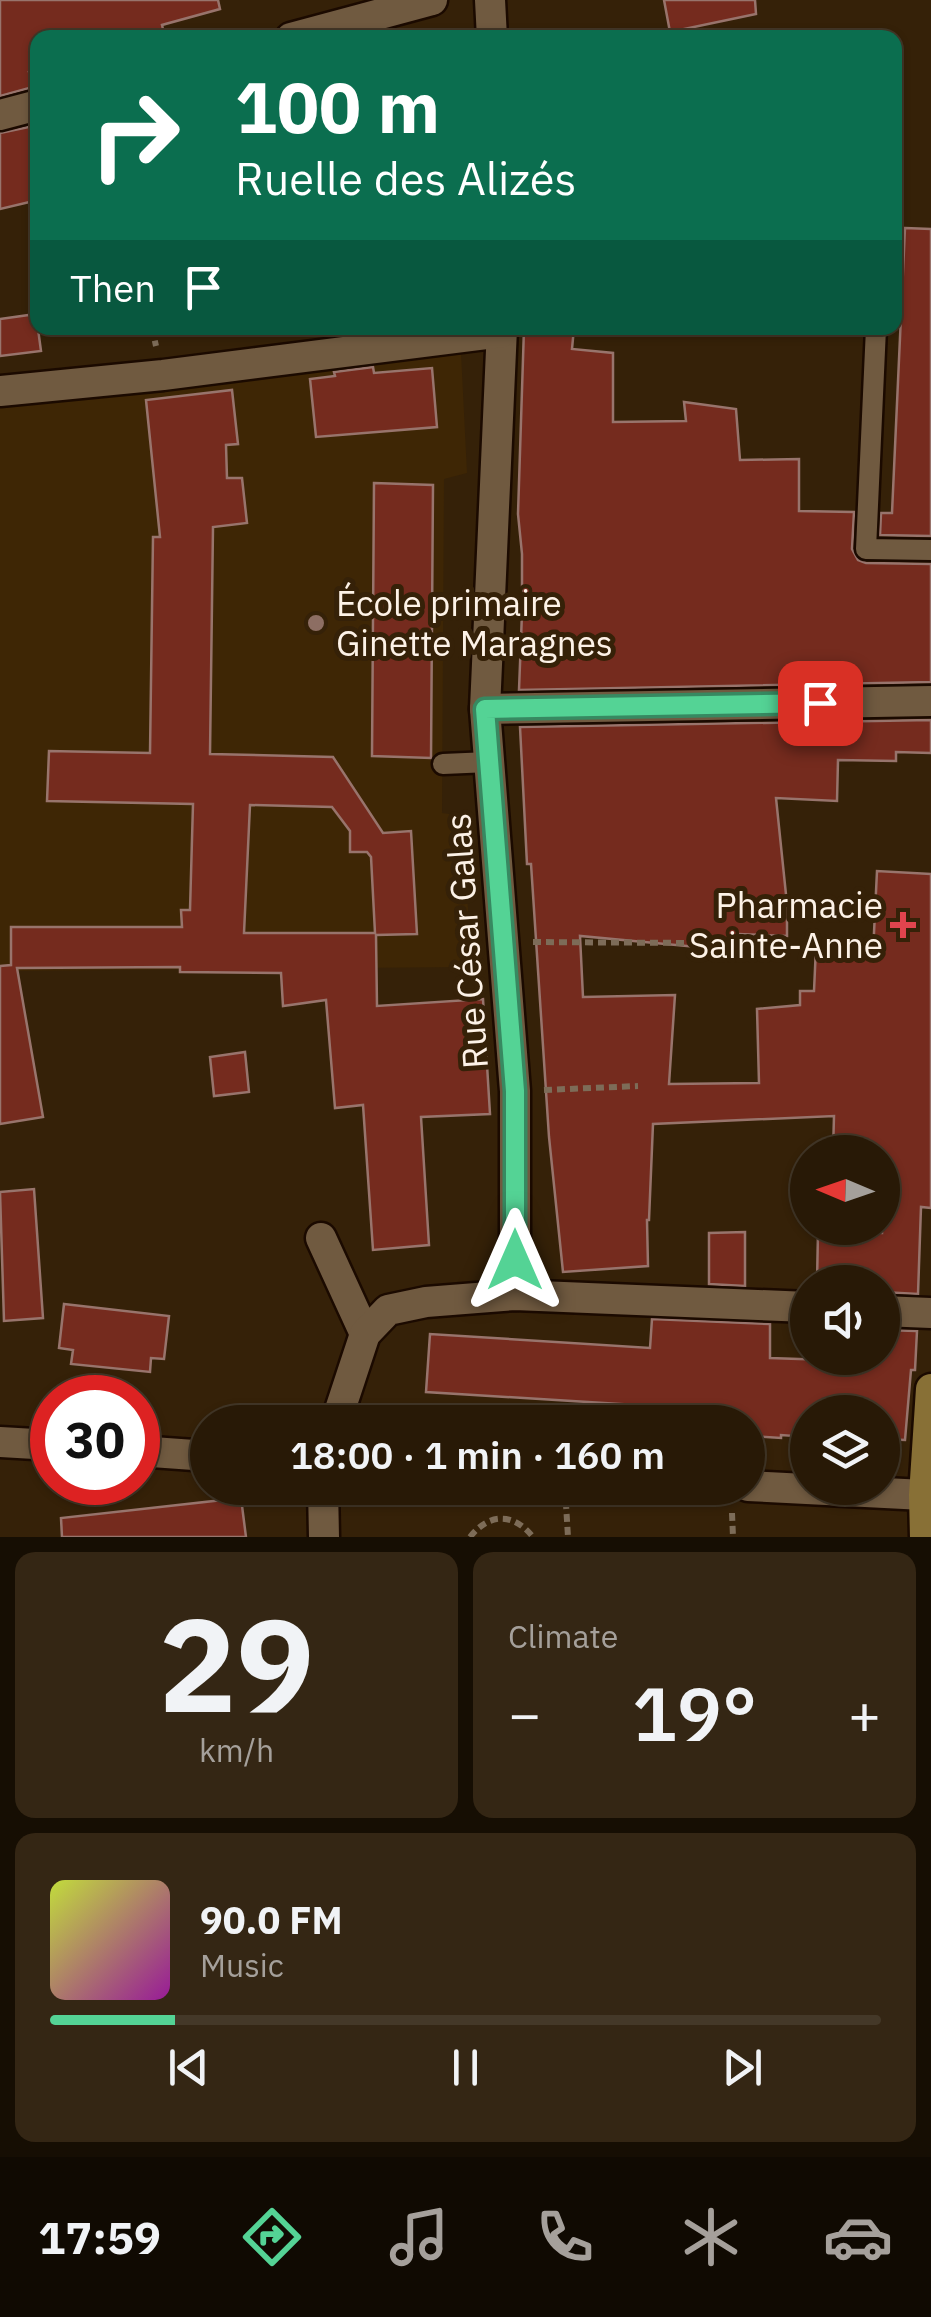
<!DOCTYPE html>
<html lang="en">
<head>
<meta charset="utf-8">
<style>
  :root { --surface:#281906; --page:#342614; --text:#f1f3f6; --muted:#a5a09b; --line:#443828; --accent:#54d395 }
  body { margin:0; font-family:"IBM Plex Sans",sans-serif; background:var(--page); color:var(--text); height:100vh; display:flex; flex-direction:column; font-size:38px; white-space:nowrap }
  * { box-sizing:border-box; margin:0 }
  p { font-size:32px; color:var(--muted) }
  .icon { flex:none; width:55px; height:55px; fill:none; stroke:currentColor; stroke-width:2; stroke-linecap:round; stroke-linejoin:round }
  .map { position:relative; height:1537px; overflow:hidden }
  .panel { display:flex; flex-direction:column; gap:15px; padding:15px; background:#160e03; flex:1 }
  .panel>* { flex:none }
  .guide { position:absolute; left:30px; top:30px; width:872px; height:305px; border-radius:20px; box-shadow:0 2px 8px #0004,0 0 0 2px var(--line); background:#0b6e4f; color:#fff; overflow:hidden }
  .needle { width:65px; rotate:272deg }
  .tools { position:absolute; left:790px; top:1135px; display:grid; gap:20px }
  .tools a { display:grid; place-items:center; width:110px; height:110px; border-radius:50%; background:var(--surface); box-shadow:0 2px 8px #0004,0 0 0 2px var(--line); font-size:50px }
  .speed { position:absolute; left:30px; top:1375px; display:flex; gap:20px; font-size:50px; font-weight:700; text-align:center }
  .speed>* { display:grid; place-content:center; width:130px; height:130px; border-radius:50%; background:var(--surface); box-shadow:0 2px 8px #0004,0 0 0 2px var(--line); line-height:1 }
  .speed .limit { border:15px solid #d22; background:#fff; color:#111 }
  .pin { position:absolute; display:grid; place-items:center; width:85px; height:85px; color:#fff; margin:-42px; border-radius:20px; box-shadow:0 5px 15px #0006 }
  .me { position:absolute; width:110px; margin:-55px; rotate:0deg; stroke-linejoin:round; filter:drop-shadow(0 0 8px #0008) }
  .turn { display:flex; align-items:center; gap:35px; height:210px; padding:0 40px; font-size:45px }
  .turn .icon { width:130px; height:130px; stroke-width:2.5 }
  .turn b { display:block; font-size:70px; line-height:85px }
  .then { display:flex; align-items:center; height:95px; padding:0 40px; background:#0003; gap:20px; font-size:38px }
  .big { font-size:75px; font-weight:600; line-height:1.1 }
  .panel .widget { flex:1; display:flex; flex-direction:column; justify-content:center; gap:15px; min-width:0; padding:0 35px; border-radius:20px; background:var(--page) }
  .panel .dial { align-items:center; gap:0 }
  .dial b { font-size:130px; line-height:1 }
  .song { display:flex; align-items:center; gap:30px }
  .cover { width:120px; height:120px; border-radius:15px; background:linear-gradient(135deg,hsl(70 70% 55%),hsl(300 70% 35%)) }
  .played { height:10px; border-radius:5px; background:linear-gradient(90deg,var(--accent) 15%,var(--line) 15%) }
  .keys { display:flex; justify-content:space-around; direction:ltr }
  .heat { display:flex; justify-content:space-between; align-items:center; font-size:55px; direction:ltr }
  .panel .tiles { flex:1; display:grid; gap:15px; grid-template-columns:1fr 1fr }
  .widget:last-child { grid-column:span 2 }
  .trip { position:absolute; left:190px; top:1405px; width:575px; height:100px; border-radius:50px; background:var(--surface); box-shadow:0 2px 8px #0004,0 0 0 2px var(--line); font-weight:600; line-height:100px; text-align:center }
  .menu { display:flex; height:160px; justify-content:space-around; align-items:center; background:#100a02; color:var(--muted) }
  .menu .icon { width:70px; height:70px }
  .menu .active { color:var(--accent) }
  .menu b { font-size:45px; color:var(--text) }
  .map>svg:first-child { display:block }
  .built { fill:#3e2605 }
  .building { fill:#752b1e; stroke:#98746c; stroke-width:2.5; fill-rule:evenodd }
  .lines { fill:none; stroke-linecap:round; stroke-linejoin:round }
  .lane-casing { stroke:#1b0a00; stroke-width:25 }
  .street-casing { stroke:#1b0a00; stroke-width:35 }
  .secondary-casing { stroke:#1b0a00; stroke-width:35 }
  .path { stroke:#7d6c58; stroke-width:6; stroke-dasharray:8 5; stroke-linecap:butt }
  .lane { stroke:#705a40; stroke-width:20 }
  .street { stroke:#705a40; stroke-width:30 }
  .secondary { stroke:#887036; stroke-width:30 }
  .route-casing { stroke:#378961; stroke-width:25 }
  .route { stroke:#54d395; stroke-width:18 }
  .education-dot { fill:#8d6e63; stroke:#352108; stroke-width:4 }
  .health-dot { fill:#e0444e; stroke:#352108; stroke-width:4 }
  .labels { text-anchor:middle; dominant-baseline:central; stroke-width:10; stroke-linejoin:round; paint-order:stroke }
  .poi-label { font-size:35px; fill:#fdf2e7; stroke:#352108; text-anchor:start }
  .street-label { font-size:35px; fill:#fdf2e7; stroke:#352108 }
</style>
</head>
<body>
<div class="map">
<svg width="931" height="1537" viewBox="0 0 931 1537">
  <rect width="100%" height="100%" fill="#352108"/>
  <polygon class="built" points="461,353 467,473 444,479 442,813 463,816 471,967 0,971 0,403"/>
  <g class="building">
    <polygon points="0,0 218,0 220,9 162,25 165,38 38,38 38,70 29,72 33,87 0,96"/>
    <polygon points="664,0 755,0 756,14 670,32"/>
    <polygon points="38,125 38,200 0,209 0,133"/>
    <polygon points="905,228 931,229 931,536 880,535 881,513 892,513"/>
    <polygon points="36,314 41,351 0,356 0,319"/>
    <polygon points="524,328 574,328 572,349 613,353 613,422 686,421 684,402 736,409 740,460 799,459 799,511 854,512 852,549 858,560 866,563 931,564 931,682 519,690 522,613 522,554 518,514"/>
    <polygon points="373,367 374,373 432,368 437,427 316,437 310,379 335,376 334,372"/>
    <path d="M232,390L238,444L226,445L227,478H242L247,523L213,527L210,754L333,757L383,833L411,831L417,934L376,935L377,1006L483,999L490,1114L421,1117L429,1245L373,1250L363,1105L335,1108L326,1000L283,1006L281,973L180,972V967L17,968L43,1117L0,1124V966L11,965V927H182L181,910H190L193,804L47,801L49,751L150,753L153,537H160L146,400ZM250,805L332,807L350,831V852H367L371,857L375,933H244Z"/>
    <polygon points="374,483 433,485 431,758 372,756"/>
    <polygon points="931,720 931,753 896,752 896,761 838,760 837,801 776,798 787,904 787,936 739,934 739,951 580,936 583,997 675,995 669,1084 759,1083 757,1009 800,1005 800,991 814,991 816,947 873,953 877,871 931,874 931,1208 921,1207 918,1294 882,1292 882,1282 817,1282 818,1232 882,1233 882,1152 833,1152 834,1116 653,1124 649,1220 647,1220 648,1266 563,1272 549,1137 531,864 527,864 520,727"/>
    <polygon points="245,1052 249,1092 214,1096 210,1057"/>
    <polygon points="34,1189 43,1318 4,1321 0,1192"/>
    <polygon points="745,1232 745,1286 709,1284 709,1233"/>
    <polygon points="64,1304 169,1316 164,1359 151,1358 150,1372 71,1364 73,1350 59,1348"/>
    <polygon points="652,1319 770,1324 770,1358 858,1361 859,1358 882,1358 882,1330 917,1331 915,1370 911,1370 905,1440 882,1439 882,1412 808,1412 808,1437 781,1435 781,1438 748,1436 748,1422 649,1422 651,1406 426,1392 430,1334 650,1348"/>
    <polygon points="241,1498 246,1537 62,1537 61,1518"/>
  </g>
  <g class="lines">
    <g class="lane-casing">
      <g id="lane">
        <polyline points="876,328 866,549 931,550"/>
        <polyline points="443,764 489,762"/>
      </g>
    </g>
    <g class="street-casing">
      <g id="street">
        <polyline points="490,0 492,38"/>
        <polyline points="291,38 432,0"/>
        <polyline points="0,115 38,105"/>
        <polyline points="502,328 485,709 515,1091 515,1295"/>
        <polyline points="0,391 163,375 502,332"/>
        <polyline points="485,709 931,701"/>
        <polyline points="321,1238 365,1334"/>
        <polyline points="882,1311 931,1313"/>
        <polyline points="336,1422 365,1334 388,1310 426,1302 515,1295 808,1307"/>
        <polyline points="0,1442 52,1445"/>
        <polyline points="138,1451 208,1456"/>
        <polyline points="748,1486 924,1495"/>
        <polyline points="323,1488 324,1537"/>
      </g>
    </g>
    <g class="secondary-casing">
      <polyline id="secondary" points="925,1537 924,1495 931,1389"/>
    </g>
    <g class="path">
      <polyline points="152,328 156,346"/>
      <polyline points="533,942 692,943"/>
      <polyline points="544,1090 638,1086"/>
      <polyline points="565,1488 568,1537"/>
      <polyline points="732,1513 733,1537"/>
      <path d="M470,1537C489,1513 513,1512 533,1537"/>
    </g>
    <use href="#lane" class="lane"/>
    <use href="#street" class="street"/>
    <use href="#secondary" class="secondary"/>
  </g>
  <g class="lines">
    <g class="route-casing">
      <polyline id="route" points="515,1260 515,1091 485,709 820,703"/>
    </g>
    <use href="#route" class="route"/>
  </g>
  <circle class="education-dot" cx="316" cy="623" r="10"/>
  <path class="health-dot" d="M898 910h10v10h10v10h-10v10h-10v-10h-10v-10h10z"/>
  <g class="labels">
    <g class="poi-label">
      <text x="336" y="603">École primaire<tspan x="336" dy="40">Ginette Maragnes</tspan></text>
      <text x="883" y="905" text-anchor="end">Pharmacie<tspan x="883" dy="40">Sainte-Anne</tspan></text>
    </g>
    <g class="street-label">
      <text transform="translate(466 941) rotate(-94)">Rue César Galas</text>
    </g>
  </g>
</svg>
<div class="tools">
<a><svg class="needle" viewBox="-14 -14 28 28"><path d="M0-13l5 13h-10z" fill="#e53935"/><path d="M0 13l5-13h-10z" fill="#a5a09b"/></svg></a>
<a><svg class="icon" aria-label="sound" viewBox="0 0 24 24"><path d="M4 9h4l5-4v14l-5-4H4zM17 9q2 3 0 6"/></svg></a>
<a><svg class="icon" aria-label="layers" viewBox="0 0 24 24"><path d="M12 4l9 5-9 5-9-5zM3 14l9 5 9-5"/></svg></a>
</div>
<div class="speed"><div class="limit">30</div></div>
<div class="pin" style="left:820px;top:703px;background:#d93025"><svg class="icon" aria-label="arrive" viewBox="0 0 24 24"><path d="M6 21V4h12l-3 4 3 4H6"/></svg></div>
<svg class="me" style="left:515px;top:1260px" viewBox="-20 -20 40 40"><path d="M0-17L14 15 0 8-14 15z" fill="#54d395" stroke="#fff" stroke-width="4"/></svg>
<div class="trip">18:00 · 1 min · 160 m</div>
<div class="guide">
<div class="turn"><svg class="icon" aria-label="right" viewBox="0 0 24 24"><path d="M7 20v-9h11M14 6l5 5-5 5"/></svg><div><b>100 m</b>Ruelle des Alizés</div></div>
<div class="then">Then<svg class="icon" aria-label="arrive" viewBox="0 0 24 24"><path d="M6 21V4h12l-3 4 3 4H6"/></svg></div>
</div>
</div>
<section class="panel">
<div class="tiles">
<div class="widget dial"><b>29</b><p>km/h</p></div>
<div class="widget"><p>Climate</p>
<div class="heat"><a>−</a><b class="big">19°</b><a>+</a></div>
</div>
<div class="widget">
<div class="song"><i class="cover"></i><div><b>90.0 FM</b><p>Music</p></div></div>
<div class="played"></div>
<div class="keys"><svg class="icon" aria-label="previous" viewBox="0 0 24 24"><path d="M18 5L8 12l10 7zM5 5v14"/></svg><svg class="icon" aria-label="pause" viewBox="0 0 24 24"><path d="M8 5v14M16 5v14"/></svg><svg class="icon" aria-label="next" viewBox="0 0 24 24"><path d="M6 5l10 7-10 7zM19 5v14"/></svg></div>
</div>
</div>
</section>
<nav class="menu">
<b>17:59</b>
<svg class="icon active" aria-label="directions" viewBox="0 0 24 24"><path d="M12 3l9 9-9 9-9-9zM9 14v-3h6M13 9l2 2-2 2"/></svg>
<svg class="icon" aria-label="music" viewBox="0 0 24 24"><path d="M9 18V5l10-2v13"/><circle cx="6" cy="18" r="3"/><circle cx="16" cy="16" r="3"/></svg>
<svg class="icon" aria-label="phone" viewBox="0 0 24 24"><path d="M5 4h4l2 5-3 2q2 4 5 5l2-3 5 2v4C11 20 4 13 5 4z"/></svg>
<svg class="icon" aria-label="climate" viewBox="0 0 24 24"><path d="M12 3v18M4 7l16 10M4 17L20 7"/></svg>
<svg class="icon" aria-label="car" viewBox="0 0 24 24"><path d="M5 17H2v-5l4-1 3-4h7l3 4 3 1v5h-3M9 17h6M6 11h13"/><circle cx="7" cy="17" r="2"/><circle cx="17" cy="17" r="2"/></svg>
</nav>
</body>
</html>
